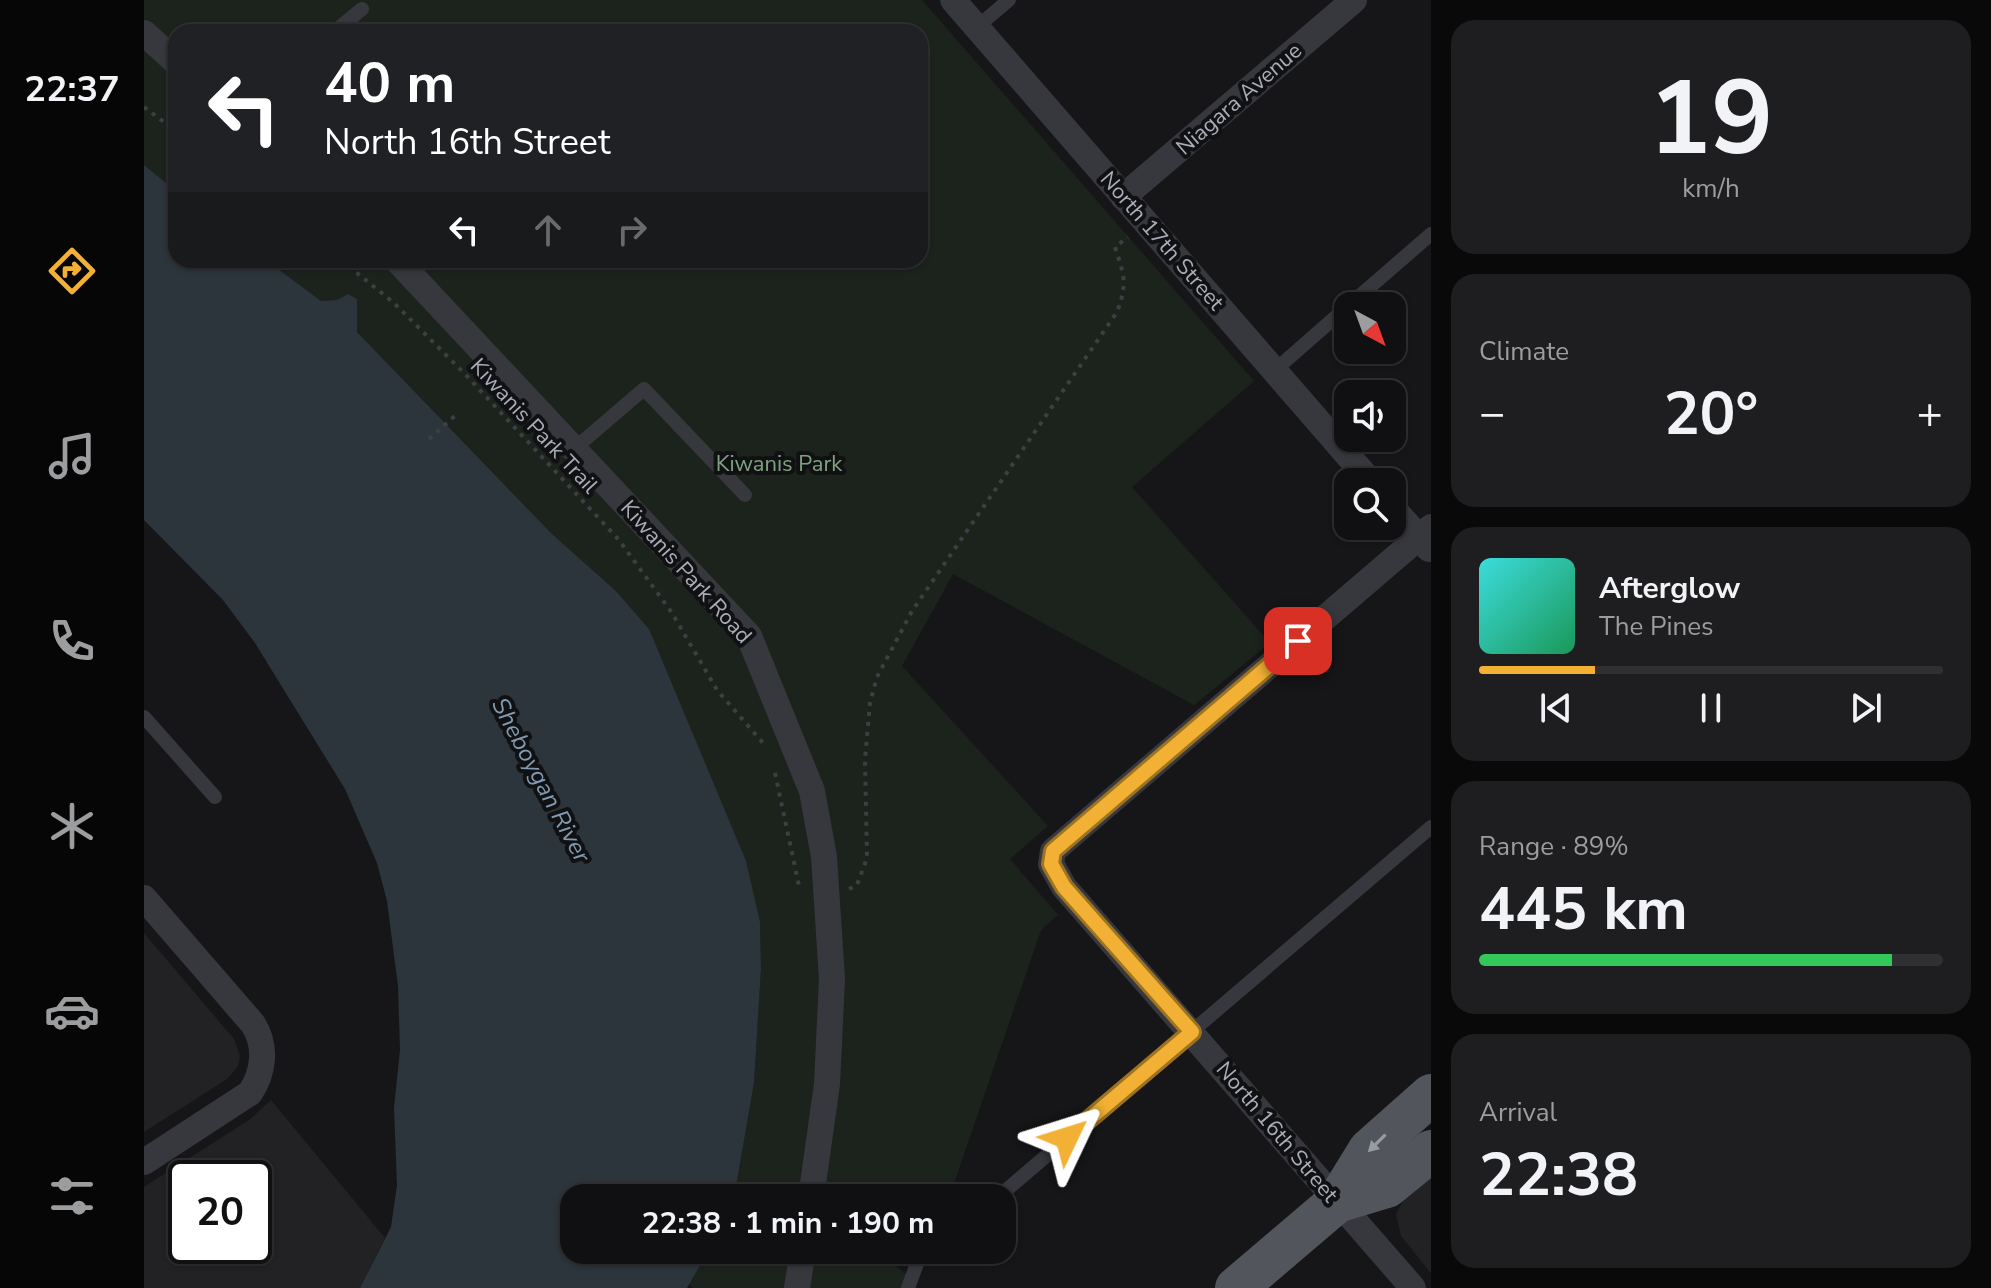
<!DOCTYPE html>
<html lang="en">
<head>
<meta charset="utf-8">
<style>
  :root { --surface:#101012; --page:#1e1e20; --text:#f1f3f6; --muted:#9c9d9f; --line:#303032; --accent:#f2b134 }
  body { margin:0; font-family:"Nunito Sans",sans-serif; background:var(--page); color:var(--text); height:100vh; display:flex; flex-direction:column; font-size:30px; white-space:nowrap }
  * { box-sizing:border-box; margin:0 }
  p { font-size:26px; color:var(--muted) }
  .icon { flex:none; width:44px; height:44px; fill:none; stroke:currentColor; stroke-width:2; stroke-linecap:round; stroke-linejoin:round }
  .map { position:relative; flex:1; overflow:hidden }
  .sheet { display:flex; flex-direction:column; gap:20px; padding:20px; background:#09090a; width:560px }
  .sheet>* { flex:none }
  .top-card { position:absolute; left:24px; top:24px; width:760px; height:244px; border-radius:24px; box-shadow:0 2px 6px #0004,0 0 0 2px var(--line); background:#202124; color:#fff; overflow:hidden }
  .needle { width:52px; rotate:139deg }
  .fabs { position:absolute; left:1190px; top:292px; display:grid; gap:16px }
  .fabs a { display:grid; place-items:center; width:72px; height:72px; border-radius:16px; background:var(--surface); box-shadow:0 2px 6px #0004,0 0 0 2px var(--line); font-size:40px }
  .speed { position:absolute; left:24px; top:1160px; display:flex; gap:16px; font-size:40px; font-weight:700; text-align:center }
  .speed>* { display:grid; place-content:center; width:104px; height:104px; border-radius:50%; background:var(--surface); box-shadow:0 2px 6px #0004,0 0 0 2px var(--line); line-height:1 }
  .speed .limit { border:4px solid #111; border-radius:12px; background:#fff; color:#111 }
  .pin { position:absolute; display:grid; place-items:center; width:68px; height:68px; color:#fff; margin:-34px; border-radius:16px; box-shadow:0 4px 12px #0006 }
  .me { position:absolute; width:88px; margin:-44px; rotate:49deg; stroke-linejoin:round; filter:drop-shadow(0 0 6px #0008) }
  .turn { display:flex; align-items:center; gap:28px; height:168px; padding:0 24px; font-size:36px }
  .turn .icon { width:104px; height:104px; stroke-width:2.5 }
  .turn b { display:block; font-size:56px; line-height:68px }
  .lanes { display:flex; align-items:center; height:76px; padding:0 24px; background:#0003; justify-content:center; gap:40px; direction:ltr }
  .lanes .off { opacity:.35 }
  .big { font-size:60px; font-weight:700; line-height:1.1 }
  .sheet .tile { flex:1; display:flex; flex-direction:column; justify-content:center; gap:12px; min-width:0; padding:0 28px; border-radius:24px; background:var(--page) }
  .sheet .dial { align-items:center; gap:0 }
  .dial b { font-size:104px; line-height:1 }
  .song { display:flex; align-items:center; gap:24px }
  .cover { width:96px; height:96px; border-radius:12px; background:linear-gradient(135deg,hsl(180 70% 55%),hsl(150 70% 35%)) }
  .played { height:8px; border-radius:4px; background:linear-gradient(90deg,var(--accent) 25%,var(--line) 25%) }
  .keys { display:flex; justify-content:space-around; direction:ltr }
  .heat { display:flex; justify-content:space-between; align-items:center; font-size:44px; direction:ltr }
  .charge { height:12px; border-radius:6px; background:linear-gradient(90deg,#34c759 89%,var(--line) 0) }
  .trip { position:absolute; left:416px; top:1184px; width:456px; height:80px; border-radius:24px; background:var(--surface); box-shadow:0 2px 6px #0004,0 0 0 2px var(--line); font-weight:700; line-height:80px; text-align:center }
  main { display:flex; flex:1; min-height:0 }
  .menu { display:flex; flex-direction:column; width:144px; justify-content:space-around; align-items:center; background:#060607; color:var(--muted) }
  .menu .icon { width:56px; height:56px }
  .menu .active { color:var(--accent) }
  .menu b { font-size:36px; color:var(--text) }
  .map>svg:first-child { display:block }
  .built { fill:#222225; fill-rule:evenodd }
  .green { fill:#1c231d }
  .water { fill:#2c353c }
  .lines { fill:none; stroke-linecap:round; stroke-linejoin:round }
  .path { stroke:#3d3f44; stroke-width:4; stroke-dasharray:4 6; stroke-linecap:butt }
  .service { stroke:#37383d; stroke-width:14 }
  .minor { stroke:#37383d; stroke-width:26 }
  .primary { stroke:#53555c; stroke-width:42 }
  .oneway { fill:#979ba6 }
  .route-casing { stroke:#9d7322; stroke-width:20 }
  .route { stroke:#f2b134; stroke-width:14 }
  .labels { text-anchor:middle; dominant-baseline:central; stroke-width:8; stroke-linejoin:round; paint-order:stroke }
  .street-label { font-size:22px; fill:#a8adb8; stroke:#111113 }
  .park-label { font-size:22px; fill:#7fa381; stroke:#111113 }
  .water-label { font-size:24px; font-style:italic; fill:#7f9bb3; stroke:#111113 }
</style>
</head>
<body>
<main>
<nav class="menu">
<b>22:37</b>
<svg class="icon active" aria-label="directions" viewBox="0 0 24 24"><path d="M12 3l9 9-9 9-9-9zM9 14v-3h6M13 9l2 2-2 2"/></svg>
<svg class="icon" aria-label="music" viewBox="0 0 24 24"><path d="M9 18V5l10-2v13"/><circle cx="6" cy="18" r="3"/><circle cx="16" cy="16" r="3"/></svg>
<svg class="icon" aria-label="phone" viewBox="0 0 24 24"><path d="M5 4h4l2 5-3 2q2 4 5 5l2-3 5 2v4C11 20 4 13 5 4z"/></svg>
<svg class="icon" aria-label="climate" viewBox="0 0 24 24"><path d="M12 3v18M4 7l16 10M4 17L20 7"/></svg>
<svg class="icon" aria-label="car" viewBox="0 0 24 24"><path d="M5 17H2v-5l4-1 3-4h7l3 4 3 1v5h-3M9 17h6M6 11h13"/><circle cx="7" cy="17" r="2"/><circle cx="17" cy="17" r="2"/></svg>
<svg class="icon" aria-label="filters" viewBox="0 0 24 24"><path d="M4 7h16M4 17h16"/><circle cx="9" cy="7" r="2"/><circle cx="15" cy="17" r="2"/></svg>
</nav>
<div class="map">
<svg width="1287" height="1288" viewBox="0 0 1287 1288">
  <rect width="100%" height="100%" fill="#161618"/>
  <g class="built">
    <polygon points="0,933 90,1039 96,1056 94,1066 83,1079 0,1132"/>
    <path d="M127,1100L241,1238L216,1288H0V1187L105,1120ZM42,1178H110V1246H42Z"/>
    <polygon points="1287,1170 1287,1273 1257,1236 1252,1214 1264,1192"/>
  </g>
  <g class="green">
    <polygon points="0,0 778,0 1110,381 988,487 1126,643 1050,705 809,574 758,666 904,826 866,859 914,915 897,930 805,1198 590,1198 610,1083 617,969 616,922 505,629 472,591 408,534 213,332 213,299 204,294 193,300 177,301 122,260 776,260 776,32 32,32 32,191 0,165"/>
    <polygon points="565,1250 743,1250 746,1261 762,1274 758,1288 549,1288 545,1284"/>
  </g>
  <polygon class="water" points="0,165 32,191 32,260 122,260 177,301 193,300 204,294 213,299 213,332 408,534 472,591 505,629 602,861 616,922 617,969 610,1083 590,1198 430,1198 430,1250 565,1250 543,1288 216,1288 247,1227 253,1185 250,1108 256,1050 254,986 243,901 233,863 201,789 111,643 79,600 0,520"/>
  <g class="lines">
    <g class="path">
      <polyline points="0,107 32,131"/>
      <polyline points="197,260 250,303 321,374 475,540 528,613 573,690 619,743"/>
      <polyline points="285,439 313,414"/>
      <polyline points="631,773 655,886"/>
      <path d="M705,889L713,885L723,858L721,759L726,703L733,677L768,611L973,312C984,283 980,275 971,247L984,237"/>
    </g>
    <g class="service">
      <polyline points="833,27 865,0"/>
      <polyline points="190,32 218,9"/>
      <polyline points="1204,306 1287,234"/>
      <polyline points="1130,371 1204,306"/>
      <polyline points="430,449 500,389 601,495"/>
      <polyline points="0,717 71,797"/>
      <polyline points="853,1198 1287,827"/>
      <polyline points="764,1288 778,1250"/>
    </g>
    <g class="minor">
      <polyline points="809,0 1227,482"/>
      <polyline points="0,33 32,62"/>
      <polyline points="979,197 1210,0"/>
      <polyline points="253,260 605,636 668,791 680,857 688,979 683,1084 667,1198"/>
      <polyline points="1248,507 1285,549"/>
      <path d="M0,898L109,1024C123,1046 120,1072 106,1093L0,1162"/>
      <polyline points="653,1288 659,1250"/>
      <polyline points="1269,1288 920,887 907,864 909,851 1287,527"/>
    </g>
    <g class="primary">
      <polyline points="1193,1202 1243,1187 1287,1151"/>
      <polyline points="1092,1288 1193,1202 1225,1150 1287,1095"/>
    </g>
  </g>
  <defs><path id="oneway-solid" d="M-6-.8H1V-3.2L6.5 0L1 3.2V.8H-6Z" transform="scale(2)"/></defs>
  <use class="oneway" href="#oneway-solid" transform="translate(1233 1143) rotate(135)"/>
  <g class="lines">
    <g class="route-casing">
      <polyline id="route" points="923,1138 1048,1032 920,887 907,864 909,851 1154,641"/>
    </g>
    <use href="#route" class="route"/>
  </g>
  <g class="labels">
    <g class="street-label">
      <text transform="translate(1095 99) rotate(-41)">Niagara Avenue</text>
      <text transform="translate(1018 241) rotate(49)">North 17th Street</text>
      <text transform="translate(390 426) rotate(47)">Kiwanis Park Trail</text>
      <text transform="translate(542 572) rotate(48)">Kiwanis Park Road</text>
      <text transform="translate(1133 1132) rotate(50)">North 16th Street</text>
    </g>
    <g class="park-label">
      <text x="635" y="464">Kiwanis Park</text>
    </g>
    <g class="water-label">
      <text transform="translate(397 780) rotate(62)">Sheboygan River</text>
    </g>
  </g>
</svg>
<div class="fabs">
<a><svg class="needle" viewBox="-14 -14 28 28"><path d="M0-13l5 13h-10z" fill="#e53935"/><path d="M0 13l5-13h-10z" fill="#9c9d9f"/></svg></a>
<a><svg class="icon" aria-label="sound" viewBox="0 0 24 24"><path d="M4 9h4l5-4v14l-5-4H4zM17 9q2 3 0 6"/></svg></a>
<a><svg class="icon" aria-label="search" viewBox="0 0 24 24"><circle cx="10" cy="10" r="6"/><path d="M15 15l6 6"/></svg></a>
</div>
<div class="speed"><div class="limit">20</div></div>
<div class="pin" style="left:1154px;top:641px;background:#d93025"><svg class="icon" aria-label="arrive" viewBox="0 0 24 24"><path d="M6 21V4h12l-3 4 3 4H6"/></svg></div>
<svg class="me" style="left:923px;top:1138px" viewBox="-20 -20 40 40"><path d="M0-17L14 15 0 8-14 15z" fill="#f2b134" stroke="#fff" stroke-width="4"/></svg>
<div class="trip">22:38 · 1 min · 190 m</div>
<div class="top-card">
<div class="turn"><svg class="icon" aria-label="left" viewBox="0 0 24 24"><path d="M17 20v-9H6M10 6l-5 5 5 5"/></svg><div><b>40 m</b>North 16th Street</div></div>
<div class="lanes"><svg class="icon" aria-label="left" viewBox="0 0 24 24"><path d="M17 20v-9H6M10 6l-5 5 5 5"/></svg><svg class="icon off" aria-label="ahead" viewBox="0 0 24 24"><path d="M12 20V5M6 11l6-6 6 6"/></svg><svg class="icon off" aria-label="right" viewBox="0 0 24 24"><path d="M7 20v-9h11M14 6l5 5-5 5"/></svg></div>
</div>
</div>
<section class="sheet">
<div class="tile dial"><b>19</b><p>km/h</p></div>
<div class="tile"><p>Climate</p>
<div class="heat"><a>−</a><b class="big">20°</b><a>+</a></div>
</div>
<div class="tile">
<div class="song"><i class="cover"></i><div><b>Afterglow</b><p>The Pines</p></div></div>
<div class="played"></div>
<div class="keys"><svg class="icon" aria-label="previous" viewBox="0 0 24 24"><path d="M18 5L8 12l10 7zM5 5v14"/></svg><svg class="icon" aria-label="pause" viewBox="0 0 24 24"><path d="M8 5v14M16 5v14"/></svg><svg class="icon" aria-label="next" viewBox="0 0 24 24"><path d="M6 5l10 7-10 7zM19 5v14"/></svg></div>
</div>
<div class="tile"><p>Range · 89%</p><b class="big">445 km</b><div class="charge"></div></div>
<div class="tile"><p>Arrival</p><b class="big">22:38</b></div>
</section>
</main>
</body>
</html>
